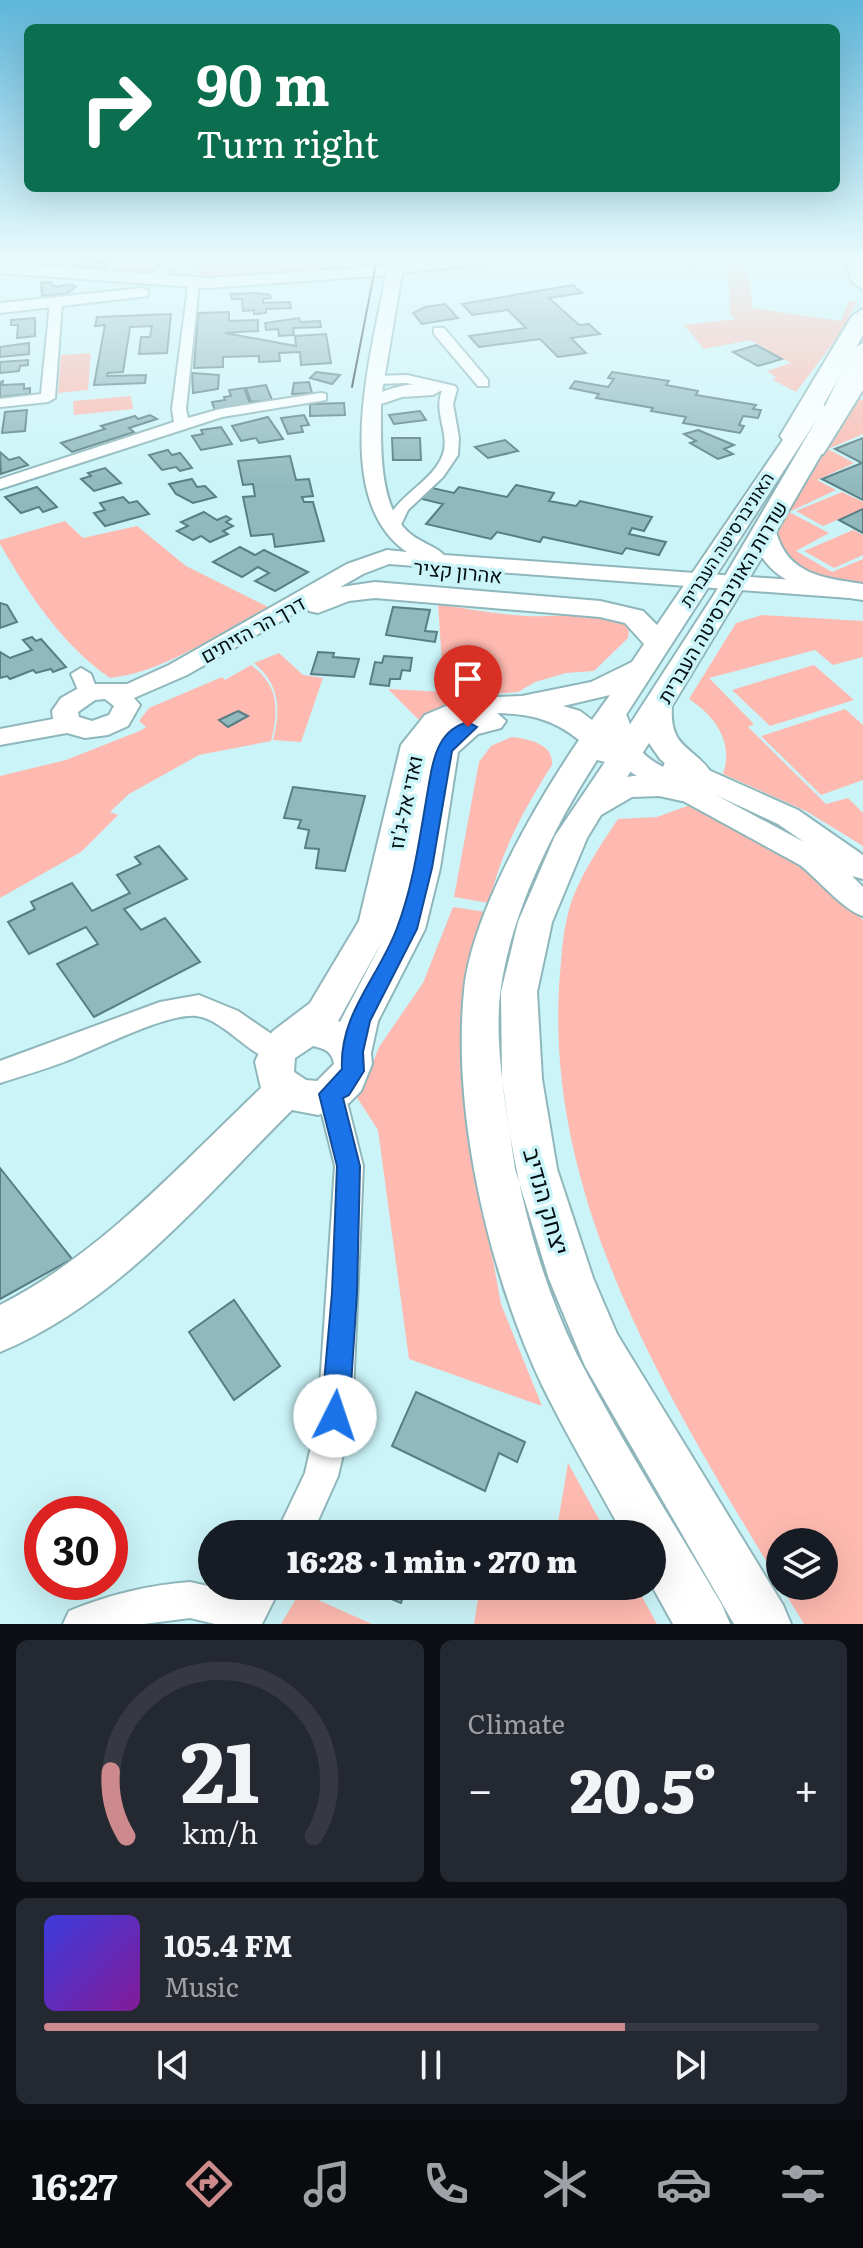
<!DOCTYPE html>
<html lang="en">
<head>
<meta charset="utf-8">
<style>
  :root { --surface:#171b24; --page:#242831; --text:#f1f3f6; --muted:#9ea1a6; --line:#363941; --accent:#cd8a8c }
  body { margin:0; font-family:Literata,Heebo,serif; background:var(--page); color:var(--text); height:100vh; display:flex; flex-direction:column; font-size:30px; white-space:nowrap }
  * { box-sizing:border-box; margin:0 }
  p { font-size:26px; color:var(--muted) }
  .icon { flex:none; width:44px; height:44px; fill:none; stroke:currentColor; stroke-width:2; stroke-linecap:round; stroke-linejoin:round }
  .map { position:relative; height:1624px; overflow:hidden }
  .details { display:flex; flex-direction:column; gap:16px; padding:16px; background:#0d0f14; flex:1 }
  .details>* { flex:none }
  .guide { position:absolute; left:24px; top:24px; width:816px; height:168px; border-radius:12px; box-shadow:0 8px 32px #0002; background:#0b6e4f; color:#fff; overflow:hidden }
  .buttons { position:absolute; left:766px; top:1528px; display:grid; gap:16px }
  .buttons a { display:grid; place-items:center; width:72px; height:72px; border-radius:50%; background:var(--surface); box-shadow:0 8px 32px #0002; font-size:40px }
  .speed { position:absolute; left:24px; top:1496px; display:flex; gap:16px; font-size:40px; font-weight:700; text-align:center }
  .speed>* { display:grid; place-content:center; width:104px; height:104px; border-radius:50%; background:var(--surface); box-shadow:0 8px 32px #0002; line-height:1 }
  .speed .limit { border:12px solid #d22; background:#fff; color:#111 }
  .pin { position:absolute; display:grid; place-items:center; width:68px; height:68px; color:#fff; margin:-82px -34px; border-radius:50% 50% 50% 0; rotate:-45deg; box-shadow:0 0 8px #0007 }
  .pin .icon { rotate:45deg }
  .me { position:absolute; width:88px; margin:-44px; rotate:4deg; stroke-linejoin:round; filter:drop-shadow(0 0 6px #0008) }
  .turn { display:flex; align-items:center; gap:28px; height:168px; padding:0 40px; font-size:36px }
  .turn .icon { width:104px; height:104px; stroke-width:2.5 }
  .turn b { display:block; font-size:56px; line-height:68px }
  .big { font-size:60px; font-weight:800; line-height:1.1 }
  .details .tile { flex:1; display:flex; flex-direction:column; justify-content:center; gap:12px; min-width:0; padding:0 28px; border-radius:12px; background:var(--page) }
  .details .dial { align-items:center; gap:0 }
  .dial svg { height:208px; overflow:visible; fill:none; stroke:var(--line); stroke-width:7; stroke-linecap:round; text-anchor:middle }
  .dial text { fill:var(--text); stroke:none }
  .song { display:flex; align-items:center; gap:24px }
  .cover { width:96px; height:96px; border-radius:12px; background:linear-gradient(135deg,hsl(240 70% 55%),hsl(290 70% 35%)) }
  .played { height:8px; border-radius:4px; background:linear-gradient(90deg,var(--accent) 75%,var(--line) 75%) }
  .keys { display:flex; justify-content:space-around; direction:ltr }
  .heat { display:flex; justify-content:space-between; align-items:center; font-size:44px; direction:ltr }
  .details .tiles { flex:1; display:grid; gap:16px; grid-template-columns:1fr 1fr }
  .tile:last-child { grid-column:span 2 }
  .trip { position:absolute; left:198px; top:1520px; width:468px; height:80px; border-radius:40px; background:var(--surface); box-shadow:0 8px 32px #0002; font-weight:800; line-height:80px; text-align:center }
  .dock { display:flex; height:128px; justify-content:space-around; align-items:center; background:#090b0e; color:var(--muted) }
  .dock .icon { width:56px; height:56px }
  .dock .current { color:var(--accent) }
  .dock b { font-size:36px; color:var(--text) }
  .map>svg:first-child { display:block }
  .green { fill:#febab0 }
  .building { fill:#91b9bd; stroke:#587d82; stroke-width:2 }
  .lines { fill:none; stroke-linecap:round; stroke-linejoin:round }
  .minor-casing { stroke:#8fb7bb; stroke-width:4 }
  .tertiary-casing { stroke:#8fb7bb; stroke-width:4 }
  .secondary-casing { stroke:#8fb7bb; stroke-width:4 }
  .trunk-casing { stroke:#8fb7bb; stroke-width:4 }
  .minor { fill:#fff; fill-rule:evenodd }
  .tertiary { fill:#fff; fill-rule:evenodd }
  .secondary { fill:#fff; fill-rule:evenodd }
  .trunk { fill:#fff; fill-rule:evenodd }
  .tram { stroke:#27393b; stroke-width:2 }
  .route { fill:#1a73e8; stroke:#114b97; stroke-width:2 }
  .labels { text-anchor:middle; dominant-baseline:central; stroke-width:7; stroke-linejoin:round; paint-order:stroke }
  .far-street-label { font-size:18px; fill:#020e10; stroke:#cbf4f8 }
  .street-label { font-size:20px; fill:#020e10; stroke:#cbf4f8 }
  .near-street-label { font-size:24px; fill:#020e10; stroke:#cbf4f8 }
</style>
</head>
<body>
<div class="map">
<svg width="863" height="1624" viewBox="0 0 863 1624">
  <rect width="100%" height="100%" fill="#cbf4f8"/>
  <g class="green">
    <polygon points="98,258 163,258 164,264 148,278 105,276 126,262"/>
    <polygon points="195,258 334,258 339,268 200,279"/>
    <path d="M652,262L742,263L750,277L752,308L841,321L849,301H857L843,330L796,392L773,380L776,377L767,371L791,363L750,340L704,349L684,325L736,319L730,313L728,265C709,265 627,268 620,265Z"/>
    <polygon points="91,353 88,390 58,393 61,355"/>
    <polygon points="131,396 133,409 74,415 73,401"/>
    <polygon points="854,398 863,400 863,434 828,449 854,463 817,480 836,490 789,512 829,533 796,551 832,572 863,559 863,586 834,582 793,570 770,537"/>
    <polygon points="842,492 863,502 863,509 823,526 796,511"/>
    <path d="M65,521L83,538L137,526L186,566L268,607C219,633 165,672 110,678C61,644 29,594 0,544V540Z"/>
    <polygon points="853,530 863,535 863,555 834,568 804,551"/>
    <path d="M438,604C467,609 496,614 525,616C554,618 607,609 629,628L628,638L594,671L566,673L535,682L518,692L480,695L419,720L388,689L444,692Z"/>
    <path d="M762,615L863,621V657L833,665L815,650L709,678L754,724L748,727L826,804L848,798L863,813V846L806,811L723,774C734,742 715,716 689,699L736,623Z"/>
    <path d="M279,653L303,675L323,678L301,742L273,740C281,709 280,685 254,663Z"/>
    <path d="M251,665C279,685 279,710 271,741L199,755L129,794L110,812L118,815L81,852L0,898V776L66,760L142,730L146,727L139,721L149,708L222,677L225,680Z"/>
    <polygon points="814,665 854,700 770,726 732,690"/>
    <polygon points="845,709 863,725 863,780 821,795 761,736"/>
    <path d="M512,737C529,739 554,744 552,765C523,811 502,849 489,903L454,897L479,762L491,746Z"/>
    <path d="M693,804L801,860L863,920V1624H804L781,1586H824V1542H780V1584C672,1404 547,1207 559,988C561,963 562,934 569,910C578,878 600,846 618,819L657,817Z"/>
    <polygon points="453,907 486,912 474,1156 501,1304 542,1406 409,1359 378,1130 356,1096 367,1078 379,1047 423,983"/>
    <polygon points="568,1463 607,1534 556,1534"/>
    <polygon points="480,1586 509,1586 545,1600 548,1586 636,1586 657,1624 474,1624"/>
    <polygon points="300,1592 372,1624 281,1624"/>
  </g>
  <g class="building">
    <polygon points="84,260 110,263 102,270 75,267"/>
    <polygon points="51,282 50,284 57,287 70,284 76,287 66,294 42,296 41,283"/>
    <polygon points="573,285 582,293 549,298 579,325 589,324 600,334 571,338 586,353 558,357 540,339 479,347 469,336 526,328 508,310 472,315 462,304"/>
    <polygon points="254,293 270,295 271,298 263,299 263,303 290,302 291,308 266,309 266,313 254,314 254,310 243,311 242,299 232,299 231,294"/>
    <polygon points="445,304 458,318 422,324 413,313 425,307"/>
    <polygon points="229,312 229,321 258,320 258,331 225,333 296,346 295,336 326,334 331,363 301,365 300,352 279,353 280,361 259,362 259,356 223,357 223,367 194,368 198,313"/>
    <polygon points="171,314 167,353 139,354 141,337 150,337 152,326 130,327 123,372 108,373 107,376 146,375 145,383 94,385 105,325 95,326 97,317"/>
    <polygon points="35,318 35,336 17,338 18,325 11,325 11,320"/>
    <polygon points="299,318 300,322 320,321 321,327 293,328 294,335 279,336 278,329 266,330 265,323"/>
    <polygon points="29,343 29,354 0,357 0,347"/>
    <polygon points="756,345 782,359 758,366 733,352"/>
    <polygon points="28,360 28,365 20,366 19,371 0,373 0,362"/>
    <polygon points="316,372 340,375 332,384 310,378"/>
    <polygon points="612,372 669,381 666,385 698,391 696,395 756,405 753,409 761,410 758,418 743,416 739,425 744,426 740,433 683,423 686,417 651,411 653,408 596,398 599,394 570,388 575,381 608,387 614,379 608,378"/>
    <polygon points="192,373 219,375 218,389 193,393"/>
    <polygon points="3,381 2,385 24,384 24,389 30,388 30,394 0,397 0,382"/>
    <polygon points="309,382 312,393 292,394 294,383"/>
    <polygon points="266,385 272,400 251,402 246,388"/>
    <polygon points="244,388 251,406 215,411 212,402 225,400 224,397 231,396 229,390"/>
    <polygon points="344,403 345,415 310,416 310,404"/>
    <polygon points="27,410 25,431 2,433 5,412"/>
    <polygon points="420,411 426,420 394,424 389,415"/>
    <polygon points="150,415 157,419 129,428 134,432 72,452 61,443 105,429 101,426 135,416 138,419"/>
    <polygon points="304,415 309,425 301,426 303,432 288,434 281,418"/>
    <polygon points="268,417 283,439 259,443 256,438 241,441 232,426"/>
    <polygon points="221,427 232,444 201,450 192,436 203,434 201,430"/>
    <polygon points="698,430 734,445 724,449 733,454 718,459 690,443 696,441 684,434"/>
    <polygon points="392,438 420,438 421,460 393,460"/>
    <polygon points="863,438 863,500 822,479 862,463 835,449"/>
    <polygon points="505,440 518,451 488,458 475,447"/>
    <polygon points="168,450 172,455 180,453 192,468 180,471 176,467 162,470 149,455"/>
    <polygon points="0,452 9,460 19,457 28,465 1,474"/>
    <polygon points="290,456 296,480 309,479 313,496 302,497 304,502 313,502 324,541 275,547 273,534 251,536 243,497 255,496 253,484 243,485 238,461"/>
    <polygon points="105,468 121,483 94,491 81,479 91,476 88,473"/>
    <polygon points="192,479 197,487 205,486 216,497 193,503 176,494 169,484"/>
    <polygon points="516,485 554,493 549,501 576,506 580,501 652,517 644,531 632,528 629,534 666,542 659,555 626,548 622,554 543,537 540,542 497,532 491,539 426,524 443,504 418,498 428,487 454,493 459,487 507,497"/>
    <polygon points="37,487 57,507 43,512 39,507 21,513 5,497"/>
    <polygon points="123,497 129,503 137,501 149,514 105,526 94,513 105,510 100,503"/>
    <polygon points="863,509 863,533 839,520"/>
    <polygon points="204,512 217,520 226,516 231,519 226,522 233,526 223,531 228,534 210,542 201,536 193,540 177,531 188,526 181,522"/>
    <polygon points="240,547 255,555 264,550 308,572 275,591 255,581 269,573 258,567 242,577 213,562"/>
    <polygon points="0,603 7,605 17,622 0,628"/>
    <polygon points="393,607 430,610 425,631 437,632 435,642 386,635"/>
    <polygon points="32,637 36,641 41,639 66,667 53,672 51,669 36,673 33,670 10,679 7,676 0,678 0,652 10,658 32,650 23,640"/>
    <polygon points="318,652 334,653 333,657 359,659 354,677 311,674"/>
    <polygon points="384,656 412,658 410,671 402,670 400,679 390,679 389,686 370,684 375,662 382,663"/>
    <polygon points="238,711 248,716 228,727 219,720"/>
    <polygon points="293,787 365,796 345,871 316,868 319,849 305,848 309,830 298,828 301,820 284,818"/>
    <polygon points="159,846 187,879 124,909 141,930 165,918 200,962 94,1017 57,964 98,944 86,927 29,954 8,922 35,909 31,902 72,883 92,911 130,893 117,875 141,864 135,857"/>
    <polygon points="0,1168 72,1259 0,1299"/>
    <polygon points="234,1300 280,1366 234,1400 189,1332"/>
    <polygon points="416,1392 525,1442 517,1462 499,1453 485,1491 392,1446"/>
    <polygon points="359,1586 406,1586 401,1603"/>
  </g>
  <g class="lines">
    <g class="minor-casing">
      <g id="minor">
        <polygon points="166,262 176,265 153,284 145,284 145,278"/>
        <polygon points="189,280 199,283 186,409 188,418 220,409 321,393 326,394 326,400 222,417 0,489 0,479 174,422 172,409"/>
        <polygon points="56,299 62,303 55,398 48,402 0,407 0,399 41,394 50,303"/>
        <polygon points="434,328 444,328 488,380 488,386 478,386 434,334"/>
        <path d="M407,375L455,386L457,389L453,404L459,438L458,455L443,477L408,510L398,531L392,532L384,527C396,494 433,483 443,454C450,433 433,412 442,391L407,383L375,384L368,380L375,376Z"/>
        <polygon points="81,668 91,674 98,693 95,697 81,697 71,674"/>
        <path d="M199,995L238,1011L286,1044L290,1052L286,1060C258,1069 227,1019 196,1016C166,1013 95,1050 64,1062C43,1070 21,1076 0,1083V1061L160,1002Z"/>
        <polygon points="331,1082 341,1086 345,1094 363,1166 352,1416 338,1476 312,1534 276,1534 305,1473 318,1416 335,1166 317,1094 321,1086"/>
        <path d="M190,1582L239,1593L243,1586H281L262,1624H215L190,1618L144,1624H63L69,1611C108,1595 148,1585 190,1582Z"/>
      </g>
    </g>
    <g class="tertiary-casing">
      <g id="tertiary">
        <path d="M389,258H403V264L457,258H507L500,262L402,273L382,392C397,386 429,378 442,390L433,395L402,397L381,404C381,443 378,503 407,531C418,542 434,545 444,555L863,585V599L389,564L363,574L187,675L134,698L140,705L128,726L108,735L85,738L67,733L0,745V729L53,719L52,711L61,698L77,689L95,684H127L169,665L347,564L387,550L407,552C329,499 372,352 386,275L209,288L0,273V263L209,278L387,266ZM105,699L114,706L109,715L92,721L79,717L78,712L95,700Z"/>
        <polygon points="142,288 148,290 148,296 0,313 0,303"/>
        <path d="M612,703L621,705C639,733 624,746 663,767L666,760L676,757L686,760L798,810L863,855V879L852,876L863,887V916C843,910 818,879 800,865L632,773L608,745L599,711L603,705ZM716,795L778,824L804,842Z"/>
      </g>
    </g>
    <g class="secondary-casing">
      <path id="secondary" d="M863,343V369L825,448L776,532C788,575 824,578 863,584V600C828,594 783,590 762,557L672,706C669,750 694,745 712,774L708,781L694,783L698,790L693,797L682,801L659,796L632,797L601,815L587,838L552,922L537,992L542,1079L557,1169L593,1278L617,1334L783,1605L791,1624H734L585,1366L549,1279L515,1169L502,1079L501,992L518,922L555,836L605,762L597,760C555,825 512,910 501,987C495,1025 501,1077 507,1115C519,1195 540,1280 576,1353C620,1439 673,1522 722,1605L730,1624H673L652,1586V1534H623C596,1484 567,1436 542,1385C489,1272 452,1115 464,991C471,915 536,803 579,740C553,719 530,714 497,713L506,721L501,728L478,734L458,752L440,868L425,929L378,1021L371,1053L372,1064L361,1091L349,1103L318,1115L292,1110C203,1198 118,1303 0,1352V1305C102,1253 179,1166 261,1088L255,1062L263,1043L273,1031L310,1003L359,921L401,745L425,715L465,698L522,696L591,682L632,662L644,644L625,623L600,617L375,598L349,601L318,613L309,611L305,605L309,599L334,588L375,582L600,601L643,611L657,625L808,403L815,401L825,406L853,349ZM817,419L715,593L616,746L611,738ZM610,695L592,720L580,711L563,706ZM649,743L660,759L685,780L647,774L627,777ZM384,938L340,1022L338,1021ZM313,1046C325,1049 332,1051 334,1064L317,1081L306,1080L294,1072L295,1058Z"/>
    </g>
    <g class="trunk-casing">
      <g id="trunk">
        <polygon points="844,258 863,258 863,289 853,283"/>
        <polygon points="863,309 863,335 806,436 802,441 784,441 780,436 852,316"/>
        <polygon points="863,364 863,390 827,448 823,454 805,454 801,448 855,366"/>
      </g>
    </g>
    <use href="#minor" class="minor"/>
    <use href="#tertiary" class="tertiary"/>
    <use href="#secondary" class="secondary"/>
    <use href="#trunk" class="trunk"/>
    <polyline class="tram" points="352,387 377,258"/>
  </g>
  <linearGradient id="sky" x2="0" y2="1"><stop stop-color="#5eb6da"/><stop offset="0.53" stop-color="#e8fafc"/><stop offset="1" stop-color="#e8fafc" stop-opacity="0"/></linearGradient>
  <rect width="863" height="486" fill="url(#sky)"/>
  <path class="route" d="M468,722L477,727L452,751L432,868L417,929L370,1021L363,1052L364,1071L349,1095L343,1098L360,1166L357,1293L349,1416L345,1426L335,1430L325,1426L321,1416L332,1293L337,1166L319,1094L342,1069C339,1014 379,977 397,928C415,881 421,827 430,778C434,754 441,729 468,722Z"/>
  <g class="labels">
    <g class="far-street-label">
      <text transform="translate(726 539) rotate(-57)">האוניברסיטה העברית</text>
    </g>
    <g class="street-label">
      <text transform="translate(458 570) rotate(6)">אהרון קציר</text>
      <text transform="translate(721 601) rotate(-59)">שדרות האוניברסיטה העברית</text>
      <text transform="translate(252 628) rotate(-29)">דרך הר הזיתים</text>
      <text transform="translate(404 802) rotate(-78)">ואדי אל-ג'וז</text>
    </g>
    <g class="near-street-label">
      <text transform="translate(548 1201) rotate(74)">יצחק הנדיב</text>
    </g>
  </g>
</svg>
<div class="buttons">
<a><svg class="icon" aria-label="layers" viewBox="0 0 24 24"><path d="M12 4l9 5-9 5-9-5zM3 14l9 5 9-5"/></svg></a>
</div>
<div class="speed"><div class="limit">30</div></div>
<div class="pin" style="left:468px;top:727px;background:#d93025"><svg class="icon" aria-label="arrive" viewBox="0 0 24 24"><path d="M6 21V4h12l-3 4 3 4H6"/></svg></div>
<svg class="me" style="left:335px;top:1416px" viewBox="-20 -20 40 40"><circle r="19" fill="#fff"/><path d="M0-13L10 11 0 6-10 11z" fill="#1a73e8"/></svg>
<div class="trip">16:28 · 1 min · 270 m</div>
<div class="guide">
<div class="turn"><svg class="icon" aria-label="right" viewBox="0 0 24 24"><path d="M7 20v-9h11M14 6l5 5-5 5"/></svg><div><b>90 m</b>Turn right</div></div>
</div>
</div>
<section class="details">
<div class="tiles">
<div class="tile dial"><svg viewBox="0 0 100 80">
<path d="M14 69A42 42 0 1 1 86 69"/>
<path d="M14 69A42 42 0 0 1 8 44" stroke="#cd8a8c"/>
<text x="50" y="56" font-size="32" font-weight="700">21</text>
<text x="50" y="72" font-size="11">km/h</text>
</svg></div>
<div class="tile"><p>Climate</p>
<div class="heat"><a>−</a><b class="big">20.5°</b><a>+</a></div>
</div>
<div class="tile">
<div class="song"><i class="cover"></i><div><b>105.4 FM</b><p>Music</p></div></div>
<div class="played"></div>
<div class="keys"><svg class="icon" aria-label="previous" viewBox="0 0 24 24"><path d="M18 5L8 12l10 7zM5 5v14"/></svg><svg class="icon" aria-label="pause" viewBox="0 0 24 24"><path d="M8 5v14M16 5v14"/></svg><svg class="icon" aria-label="next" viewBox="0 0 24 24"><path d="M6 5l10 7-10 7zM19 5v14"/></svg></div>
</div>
</div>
</section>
<nav class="dock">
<b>16:27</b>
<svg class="icon current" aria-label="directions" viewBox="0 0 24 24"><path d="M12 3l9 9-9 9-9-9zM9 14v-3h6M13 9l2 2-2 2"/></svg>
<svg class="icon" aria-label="music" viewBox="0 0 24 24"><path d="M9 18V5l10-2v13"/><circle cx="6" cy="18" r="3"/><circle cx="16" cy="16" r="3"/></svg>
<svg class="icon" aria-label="phone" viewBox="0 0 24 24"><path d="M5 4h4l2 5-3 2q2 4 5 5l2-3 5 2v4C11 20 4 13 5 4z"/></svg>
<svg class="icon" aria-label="climate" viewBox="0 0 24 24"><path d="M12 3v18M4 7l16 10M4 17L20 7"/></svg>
<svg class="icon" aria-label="car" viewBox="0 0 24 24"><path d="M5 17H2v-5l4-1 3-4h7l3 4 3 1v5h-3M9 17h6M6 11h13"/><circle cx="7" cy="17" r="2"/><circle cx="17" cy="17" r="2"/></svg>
<svg class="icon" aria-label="filters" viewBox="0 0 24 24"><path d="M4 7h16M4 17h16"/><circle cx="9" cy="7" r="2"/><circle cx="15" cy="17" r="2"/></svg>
</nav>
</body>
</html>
